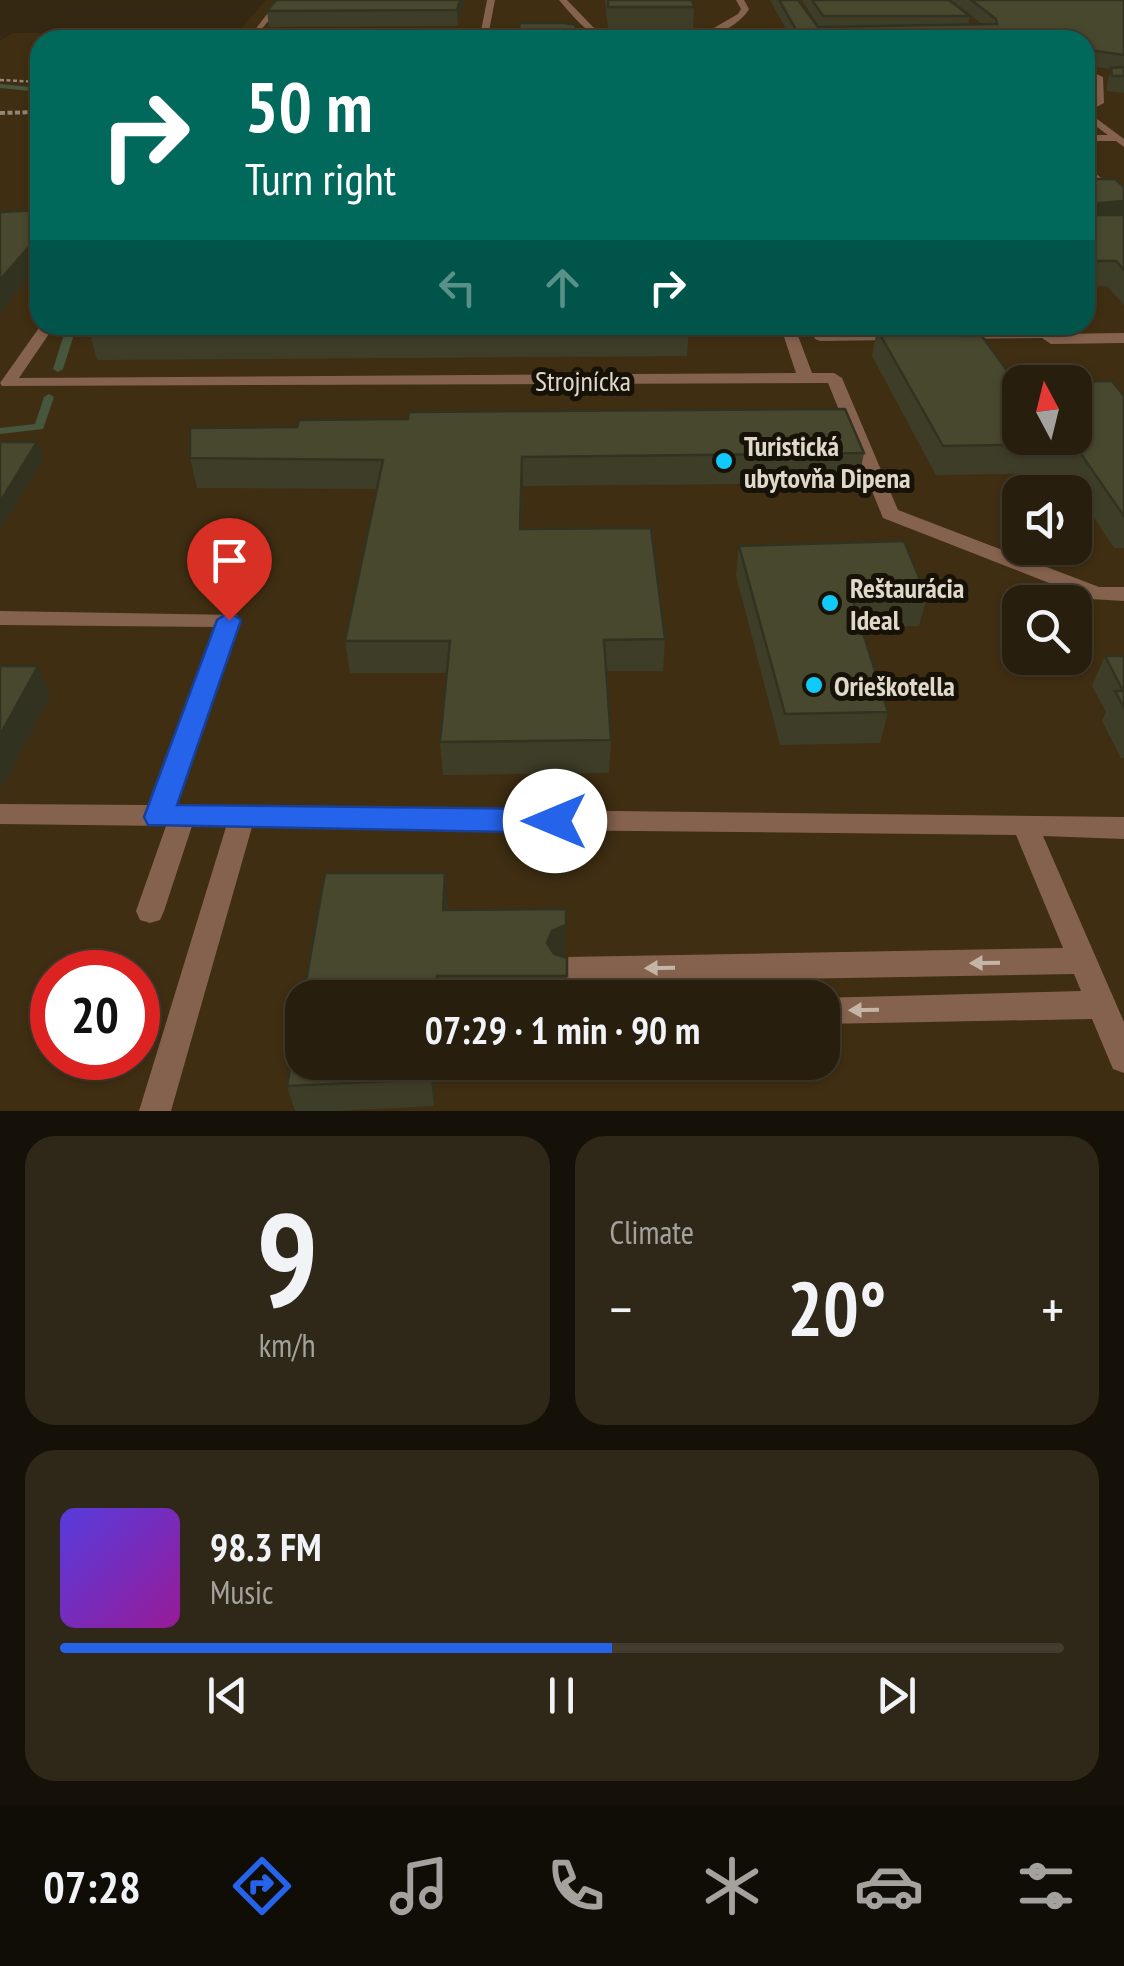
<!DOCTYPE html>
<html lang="en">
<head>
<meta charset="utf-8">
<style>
  :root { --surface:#271e0e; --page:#2f2717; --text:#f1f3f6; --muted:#a4a29e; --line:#433c2e; --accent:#2563eb }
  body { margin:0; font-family:"PT Sans Narrow",sans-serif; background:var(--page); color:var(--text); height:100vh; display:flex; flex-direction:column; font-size:38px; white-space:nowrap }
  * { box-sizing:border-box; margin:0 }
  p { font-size:32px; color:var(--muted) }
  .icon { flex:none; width:55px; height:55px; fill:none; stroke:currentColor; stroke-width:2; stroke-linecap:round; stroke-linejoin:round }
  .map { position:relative; height:1111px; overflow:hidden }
  .details { display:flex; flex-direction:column; gap:25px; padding:25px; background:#151008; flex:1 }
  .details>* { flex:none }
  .hud { position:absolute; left:30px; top:30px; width:1065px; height:305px; border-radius:30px; box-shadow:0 2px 8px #0004,0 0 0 2px var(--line); background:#00695c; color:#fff; overflow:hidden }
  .needle { width:65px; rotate:353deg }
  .tools { position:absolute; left:1002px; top:365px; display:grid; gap:20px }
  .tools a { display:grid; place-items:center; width:90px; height:90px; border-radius:20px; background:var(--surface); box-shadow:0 2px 8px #0004,0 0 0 2px var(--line); font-size:50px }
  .speed { position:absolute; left:30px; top:950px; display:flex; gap:20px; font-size:50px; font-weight:700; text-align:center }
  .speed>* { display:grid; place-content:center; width:130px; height:130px; border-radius:50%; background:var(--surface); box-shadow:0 2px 8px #0004,0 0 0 2px var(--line); line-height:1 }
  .speed .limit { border:15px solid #d22; background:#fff; color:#111 }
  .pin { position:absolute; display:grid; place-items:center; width:85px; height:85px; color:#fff; margin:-102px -42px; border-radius:50% 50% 50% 0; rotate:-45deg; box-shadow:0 0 10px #0007 }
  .pin .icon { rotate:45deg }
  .me { position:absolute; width:110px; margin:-55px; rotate:270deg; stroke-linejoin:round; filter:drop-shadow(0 0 8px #0008) }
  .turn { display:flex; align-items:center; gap:35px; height:210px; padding:0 50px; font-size:45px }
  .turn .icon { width:130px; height:130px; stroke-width:2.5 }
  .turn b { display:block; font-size:70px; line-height:85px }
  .lanes { display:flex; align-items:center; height:95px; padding:0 50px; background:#0003; justify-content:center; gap:50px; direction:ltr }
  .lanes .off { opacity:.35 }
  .big { font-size:75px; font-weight:700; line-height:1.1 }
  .details .tile { flex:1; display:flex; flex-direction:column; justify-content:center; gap:15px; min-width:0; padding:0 35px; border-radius:30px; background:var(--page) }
  .details .dial { align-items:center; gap:0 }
  .dial b { font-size:130px; line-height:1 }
  .song { display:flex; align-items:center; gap:30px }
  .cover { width:120px; height:120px; border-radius:15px; background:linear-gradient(135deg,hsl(250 70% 55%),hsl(300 70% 35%)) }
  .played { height:10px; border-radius:5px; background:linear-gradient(90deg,var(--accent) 55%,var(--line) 55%) }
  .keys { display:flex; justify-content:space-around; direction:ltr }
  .heat { display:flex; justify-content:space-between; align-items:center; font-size:55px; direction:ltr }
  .details .tiles { flex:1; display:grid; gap:25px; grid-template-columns:1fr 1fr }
  .tile:last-child { grid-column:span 2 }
  .trip { position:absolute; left:285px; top:980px; width:555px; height:100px; border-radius:30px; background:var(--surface); box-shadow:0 2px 8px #0004,0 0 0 2px var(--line); font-weight:700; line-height:100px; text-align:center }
  .dock { display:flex; height:160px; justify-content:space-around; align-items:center; background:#100c06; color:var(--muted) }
  .dock .icon { width:70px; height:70px }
  .dock .selected { color:var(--accent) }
  .dock b { font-size:45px; color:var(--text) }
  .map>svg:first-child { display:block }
  .built { fill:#3f2e12; fill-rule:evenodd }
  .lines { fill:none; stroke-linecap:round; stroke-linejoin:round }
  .stream { fill:#47573d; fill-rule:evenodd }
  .path-far1 { stroke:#918776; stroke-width:2.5; stroke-dasharray:4 2.5; stroke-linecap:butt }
  .path { stroke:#918776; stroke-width:4; stroke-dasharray:5 2.5; stroke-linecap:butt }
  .service { fill:#85624e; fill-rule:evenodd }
  .minor { fill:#85624e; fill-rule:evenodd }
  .wall { fill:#3e3e28 }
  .shaded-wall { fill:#323221 }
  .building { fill:#48482f; stroke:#323221; stroke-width:2.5 }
  .oneway { fill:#c5b5a6 }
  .route { fill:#2563eb; stroke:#184099; stroke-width:2.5 }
  .poi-dot { fill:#0fcafa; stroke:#171208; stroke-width:4 }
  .labels { text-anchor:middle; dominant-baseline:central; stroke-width:10; stroke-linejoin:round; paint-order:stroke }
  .street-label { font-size:28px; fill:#e0d8cb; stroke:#171208 }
  .poi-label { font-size:28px; font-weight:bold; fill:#e0d8cb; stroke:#171208; text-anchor:start }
</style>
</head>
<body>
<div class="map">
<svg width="1124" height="1111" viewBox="0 0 1124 1111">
  <rect width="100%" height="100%" fill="#342812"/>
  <path class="built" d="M266,0H1124V1111H0V41L13,33L238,32ZM40,40H1085V325H40ZM1020,382H1075V438H1020ZM1020,492H1075V548H1020ZM1020,602H1075V658H1020ZM52,972H138V1058H52ZM302,998H822V1062H302Z"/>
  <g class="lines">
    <g class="stream">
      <polygon points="0,84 40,88 40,92 0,88"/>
      <polygon points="67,325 77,325 63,369 58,372 53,369"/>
      <polygon points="49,394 54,397 43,429 0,434 0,428 35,424 44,397"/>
    </g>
    <polyline class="path-far1" points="0,80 40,82"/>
    <polyline class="path" points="0,113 40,112"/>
    <g class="service">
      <polygon points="278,0 286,0 260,31 481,31 487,0 495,0 489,31 559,31 590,40 559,35 488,35 487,40 479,40 480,35 251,35"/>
      <path d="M559,0H567L593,27L616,40C590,40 575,18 559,0Z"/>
      <path d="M736,0H744L749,9C740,25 711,40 693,40L738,14L741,9Z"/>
      <polygon points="1085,69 1103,77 1104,103 1085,113 1085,106 1094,102 1093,78 1085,75"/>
      <polygon points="1085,135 1116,135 1121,138 1116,141 1085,141"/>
      <polygon points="1085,165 1119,192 1119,198 1111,198 1085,174"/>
      <polygon points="41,325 55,325 19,378 796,373 780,325 794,325 812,373 834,373 842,378 898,510 1099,587 1124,587 1124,601 1090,599 883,518 828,383 2,386 0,383"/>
      <polygon points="809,325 823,325 826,331 899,330 907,335 899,340 820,341 815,339"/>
      <polygon points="1036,325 1048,325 1055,334 1124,333 1124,343 1051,344 1042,338 933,339 925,334 933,329 1036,329"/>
      <polygon points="0,611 237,615 240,620 175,806 1124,817 1124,839 1043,836 1124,1022 1124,1073 1113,1069 1092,1019 822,1024 822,998 818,998 1081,991 1074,974 566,983 556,979 551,970 556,961 566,957 1063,948 1016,835 252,827 171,1111 139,1111 226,827 192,826 164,911 160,920 150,923 140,920 136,911 166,826 0,824 0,804 149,805 216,627 0,625"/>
    </g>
    <polygon class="minor" points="1085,110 1124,139 1124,147 1085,118"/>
  </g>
  <g class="wall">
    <polygon points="465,0 458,26 269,27 267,11"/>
    <polygon points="605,0 692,0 694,7 693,29 608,29"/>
    <polygon points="770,0 798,0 818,27 819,27 802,0 949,0 970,16 968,25 982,24 950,0 1124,0 1124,93 1107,91 1107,84 1111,69 1094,67 1094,74 1090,90 1085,90 1085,40 792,40"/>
    <polygon points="1085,179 1124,187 1124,305 1107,286 1085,287"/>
    <polygon points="689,329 687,356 97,360 90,334"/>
    <polygon points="877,329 962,336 1016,383 1124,396 1124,548 1114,548 1065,473 936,475 872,356"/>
    <polygon points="864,453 858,483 523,486 522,529 665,639 663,671 606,671 611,740 609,773 443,775 440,742 447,673 350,673 345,641 377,489 197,488 190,458"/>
    <polygon points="739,546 927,597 919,626 862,627 888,712 880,743 780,745 736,575"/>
    <polygon points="1105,656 1124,656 1124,758 1121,758 1102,721 1106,712 1092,686"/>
    <polygon points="448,902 448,910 566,953 560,956 567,958 567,998 303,998"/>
    <polygon points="437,1062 434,1106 336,1111 295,1111 287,1086"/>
  </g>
  <g class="shaded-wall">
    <polygon points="460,0 465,0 458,26 457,10"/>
    <polygon points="1124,201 1124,224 1085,228 1088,204"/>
    <polygon points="40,234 40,264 0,313 0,280"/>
    <polygon points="37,442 43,459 0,530 0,502"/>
    <polygon points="522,457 523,486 521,560 520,529"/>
    <polygon points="38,666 50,696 2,788 0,784 0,735"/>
    <polygon points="445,873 448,902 446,938 443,910"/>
    <polygon points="566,925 566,953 553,959 547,943 552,931"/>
    <polygon points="432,1062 437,1062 434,1106 431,1079"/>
  </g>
  <g class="building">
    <polygon points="276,0 460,0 457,10 267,11"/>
    <polygon points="608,0 692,0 694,7 608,7"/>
    <polygon points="779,0 798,0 818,27 997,24 996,19 971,0 1124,0 1124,55 1090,50 1085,60 1094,65 1094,74 1085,74 1085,40 802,40"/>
    <polygon points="812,0 949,0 970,16 823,16"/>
    <polygon points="520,23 565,23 576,25 576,40 517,40"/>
    <polygon points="1124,67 1124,76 1112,76 1111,68"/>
    <polygon points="1085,179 1115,179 1124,187 1124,201 1088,204 1092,215 1124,215 1124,270 1116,261 1085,261"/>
    <polygon points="40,210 40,234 0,280 0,212"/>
    <polygon points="96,325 688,325 689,329 90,334"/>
    <polygon points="956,328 962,336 982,336 1016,383 1020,383 1020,438 1075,438 1075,382 1062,382 1112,381 1124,396 1124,516 1074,444 943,446 877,329"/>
    <polygon points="845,409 864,453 522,457 520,529 651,528 665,639 604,640 611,740 440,742 450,641 345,641 383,460 190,458 190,428 297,427 299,420 408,419 409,412"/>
    <polygon points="0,442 37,442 0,502"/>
    <polygon points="904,541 927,597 852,598 888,712 785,714 739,546"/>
    <polygon points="1105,656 1124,656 1124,708 1115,691 1123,691"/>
    <polygon points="0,666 38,666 0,735"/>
    <polygon points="325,873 445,873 443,910 566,909 566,925 552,931 547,943 554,954 567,958 567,976 437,976 436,998 303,998"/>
    <polygon points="302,1001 302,1062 432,1062 431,1079 287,1086"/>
  </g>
  <defs><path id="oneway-solid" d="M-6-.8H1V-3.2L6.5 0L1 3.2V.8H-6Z" transform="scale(2.5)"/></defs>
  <g class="oneway">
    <use href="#oneway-solid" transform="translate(985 963) rotate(179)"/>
    <use href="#oneway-solid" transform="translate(660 968) rotate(179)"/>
    <use href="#oneway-solid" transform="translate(864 1010) rotate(179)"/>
  </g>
  <polygon class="route" points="229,612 241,620 177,805 555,809 565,813 570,821 565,829 555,833 148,825 144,817 217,620"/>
  <g class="poi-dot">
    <circle cx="724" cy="461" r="10"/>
    <circle cx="830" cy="603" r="10"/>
    <circle cx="814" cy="685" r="10"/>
  </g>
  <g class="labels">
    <g class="street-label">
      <text x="583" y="380">Strojnícka</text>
    </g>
    <g class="poi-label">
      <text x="744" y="445">Turistická<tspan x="744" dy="32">ubytovňa Dipena</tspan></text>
      <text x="850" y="587">Reštaurácia<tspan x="850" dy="32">Ideal</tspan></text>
      <text x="834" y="685">Orieškotella</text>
    </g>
  </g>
</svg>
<div class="tools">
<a><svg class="needle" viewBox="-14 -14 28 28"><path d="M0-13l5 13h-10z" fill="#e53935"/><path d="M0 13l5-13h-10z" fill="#a4a29e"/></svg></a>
<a><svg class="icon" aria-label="sound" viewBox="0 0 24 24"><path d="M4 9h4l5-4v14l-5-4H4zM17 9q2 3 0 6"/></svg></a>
<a><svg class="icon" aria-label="search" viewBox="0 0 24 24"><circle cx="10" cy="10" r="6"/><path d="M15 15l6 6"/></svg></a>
</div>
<div class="speed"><div class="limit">20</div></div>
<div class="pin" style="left:229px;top:620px;background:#d93025"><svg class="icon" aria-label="arrive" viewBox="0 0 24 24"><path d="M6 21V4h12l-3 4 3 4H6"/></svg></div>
<svg class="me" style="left:555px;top:821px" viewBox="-20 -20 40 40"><circle r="19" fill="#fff"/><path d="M0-13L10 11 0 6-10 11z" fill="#2563eb"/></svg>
<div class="trip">07:29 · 1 min · 90 m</div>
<div class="hud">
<div class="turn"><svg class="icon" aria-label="right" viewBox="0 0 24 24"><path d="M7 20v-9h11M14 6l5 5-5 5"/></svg><div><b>50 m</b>Turn right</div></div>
<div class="lanes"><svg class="icon off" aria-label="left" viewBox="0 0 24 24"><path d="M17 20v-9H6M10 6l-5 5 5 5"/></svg><svg class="icon off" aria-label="ahead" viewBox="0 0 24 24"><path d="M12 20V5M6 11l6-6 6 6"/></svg><svg class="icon" aria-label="right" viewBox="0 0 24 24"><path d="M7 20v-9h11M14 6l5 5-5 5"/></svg></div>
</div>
</div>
<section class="details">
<div class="tiles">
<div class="tile dial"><b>9</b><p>km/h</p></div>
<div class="tile"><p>Climate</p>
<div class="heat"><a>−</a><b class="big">20°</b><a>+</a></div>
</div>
<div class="tile">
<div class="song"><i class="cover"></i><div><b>98.3 FM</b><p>Music</p></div></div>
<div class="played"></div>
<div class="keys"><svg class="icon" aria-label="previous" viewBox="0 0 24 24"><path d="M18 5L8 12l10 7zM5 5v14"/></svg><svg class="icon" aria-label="pause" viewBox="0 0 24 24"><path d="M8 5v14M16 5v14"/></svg><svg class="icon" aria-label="next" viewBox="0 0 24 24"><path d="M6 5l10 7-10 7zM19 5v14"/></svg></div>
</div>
</div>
</section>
<nav class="dock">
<b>07:28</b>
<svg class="icon selected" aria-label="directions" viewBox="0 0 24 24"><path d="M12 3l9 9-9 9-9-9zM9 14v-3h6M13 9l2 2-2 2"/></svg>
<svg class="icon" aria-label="music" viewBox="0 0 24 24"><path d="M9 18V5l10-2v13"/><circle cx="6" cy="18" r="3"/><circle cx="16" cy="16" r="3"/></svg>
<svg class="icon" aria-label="phone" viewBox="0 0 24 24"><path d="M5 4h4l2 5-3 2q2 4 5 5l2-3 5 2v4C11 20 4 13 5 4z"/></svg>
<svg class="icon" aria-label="climate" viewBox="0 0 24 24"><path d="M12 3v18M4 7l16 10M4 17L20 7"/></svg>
<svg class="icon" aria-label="car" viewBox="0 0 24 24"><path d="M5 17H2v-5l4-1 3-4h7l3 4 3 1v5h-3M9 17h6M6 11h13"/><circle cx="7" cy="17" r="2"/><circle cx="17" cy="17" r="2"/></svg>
<svg class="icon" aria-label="filters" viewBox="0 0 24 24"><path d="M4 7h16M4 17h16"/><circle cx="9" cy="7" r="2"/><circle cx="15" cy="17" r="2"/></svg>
</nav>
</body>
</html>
